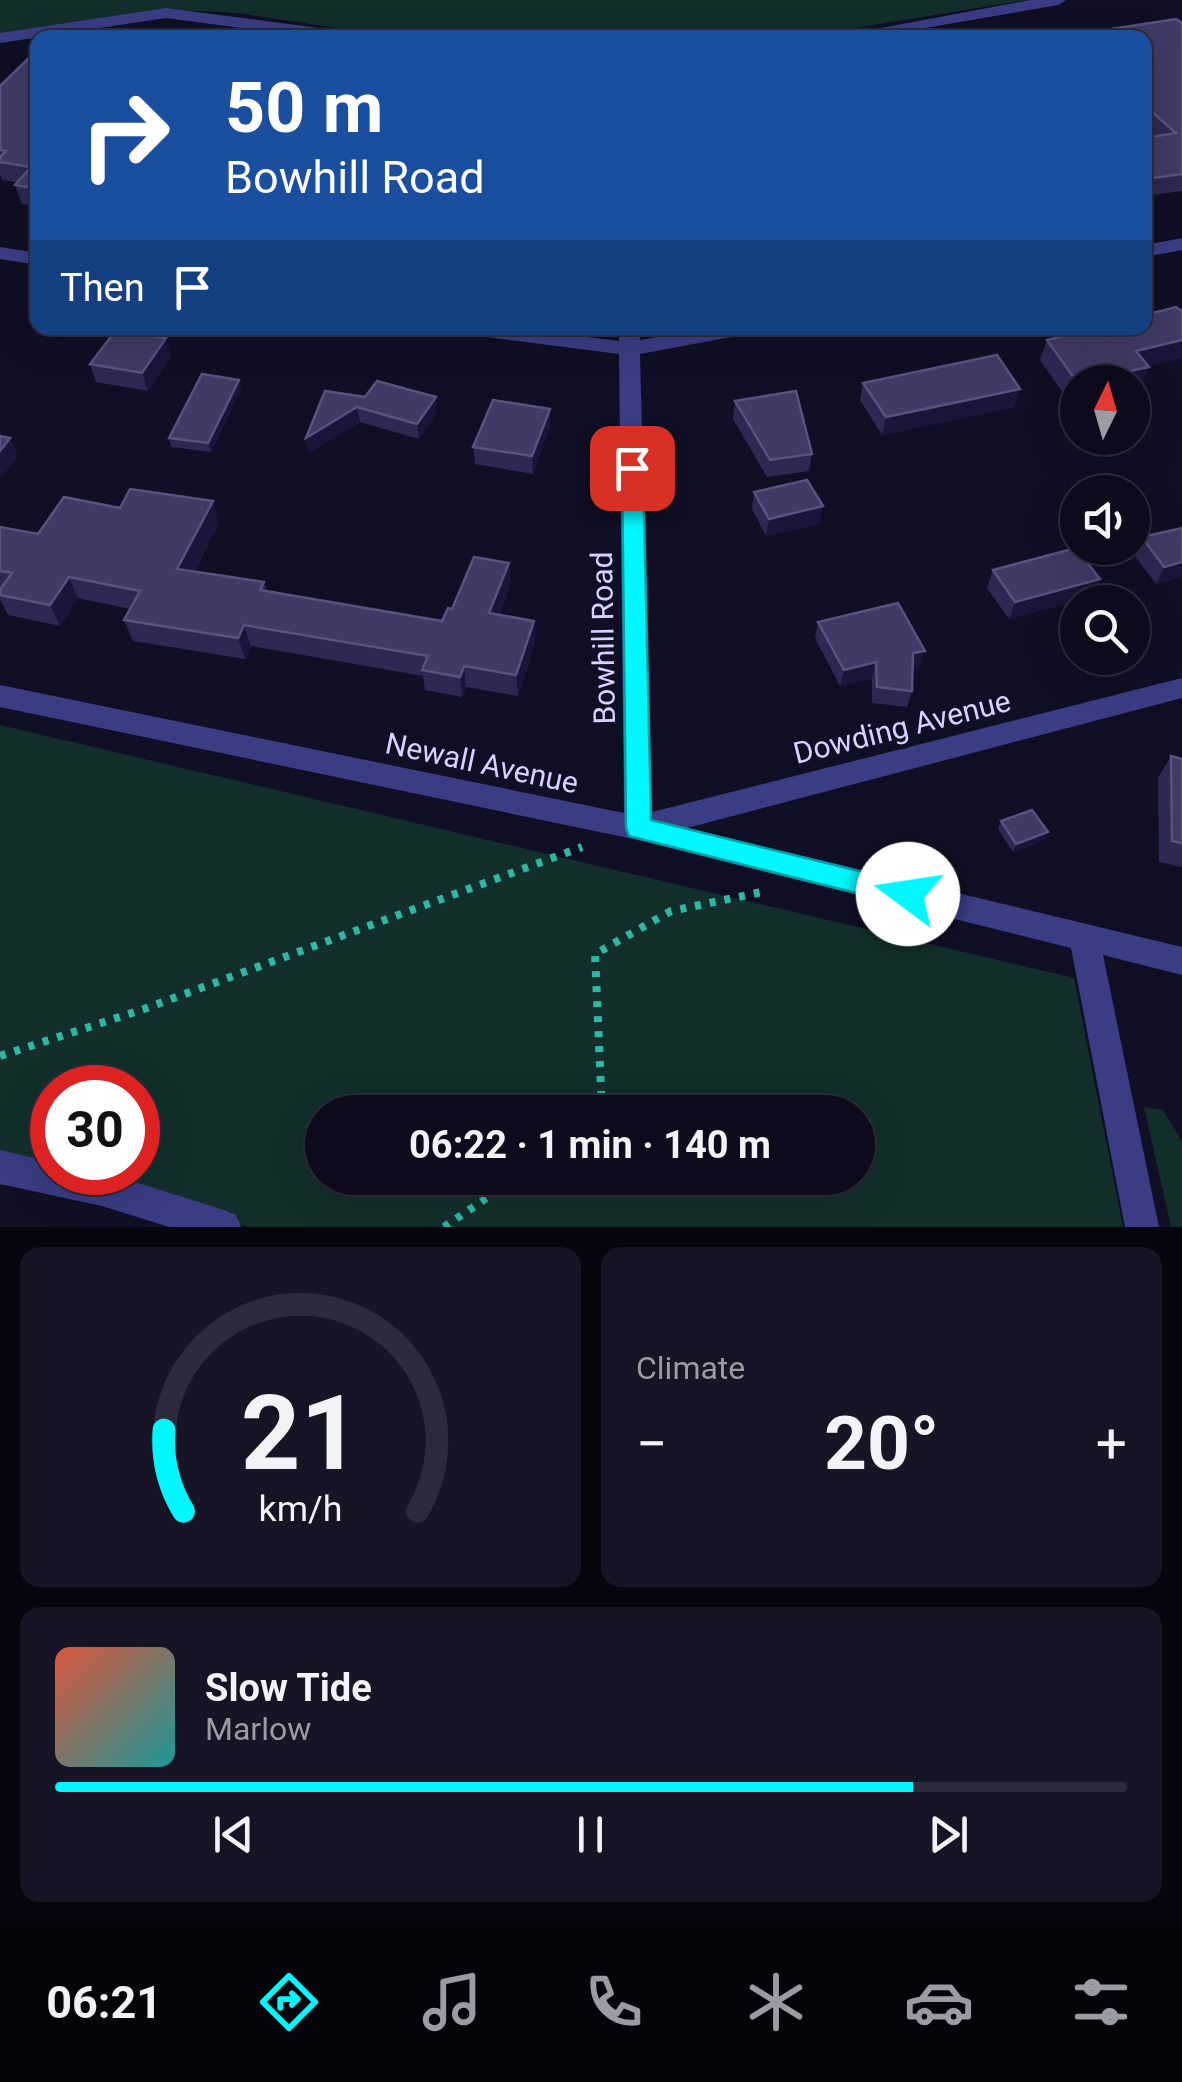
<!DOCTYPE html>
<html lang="en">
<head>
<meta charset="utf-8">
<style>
  :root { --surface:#0d0b1c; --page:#161425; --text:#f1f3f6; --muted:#9a9ba3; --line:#2d2b3b; --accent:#01f7fd }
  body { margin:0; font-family:Roboto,sans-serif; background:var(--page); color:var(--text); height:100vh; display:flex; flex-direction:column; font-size:38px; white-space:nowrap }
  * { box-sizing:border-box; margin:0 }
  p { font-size:32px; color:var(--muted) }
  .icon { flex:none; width:55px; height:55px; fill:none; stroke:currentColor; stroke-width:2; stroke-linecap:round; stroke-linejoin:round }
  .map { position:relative; height:1227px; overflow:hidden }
  .side { display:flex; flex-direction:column; gap:20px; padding:20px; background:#07060f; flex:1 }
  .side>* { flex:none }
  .banner { position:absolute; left:30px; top:30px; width:1122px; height:305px; border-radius:20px; box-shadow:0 10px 40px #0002,0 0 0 2px var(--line); background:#1a4fa0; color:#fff; overflow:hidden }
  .needle { width:65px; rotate:5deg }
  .fabs { position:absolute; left:1060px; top:365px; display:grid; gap:20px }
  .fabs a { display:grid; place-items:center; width:90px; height:90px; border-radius:50%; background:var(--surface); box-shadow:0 10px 40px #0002,0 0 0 2px var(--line); font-size:50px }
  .speed { position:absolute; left:30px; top:1065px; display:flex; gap:20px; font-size:50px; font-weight:700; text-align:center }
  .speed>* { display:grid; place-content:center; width:130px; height:130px; border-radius:50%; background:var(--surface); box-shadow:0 10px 40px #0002,0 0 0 2px var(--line); line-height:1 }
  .speed .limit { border:15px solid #d22; background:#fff; color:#111 }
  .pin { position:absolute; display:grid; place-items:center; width:85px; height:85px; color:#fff; margin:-42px; border-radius:20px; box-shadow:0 5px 15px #0006 }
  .me { position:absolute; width:110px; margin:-55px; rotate:284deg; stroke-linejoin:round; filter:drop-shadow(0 0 8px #0008) }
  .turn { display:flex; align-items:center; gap:35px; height:210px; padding:0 30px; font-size:45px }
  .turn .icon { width:130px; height:130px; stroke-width:2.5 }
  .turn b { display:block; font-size:70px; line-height:85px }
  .then { display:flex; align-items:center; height:95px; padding:0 30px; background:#0003; gap:20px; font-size:38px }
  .big { font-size:75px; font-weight:700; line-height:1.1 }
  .side .card { flex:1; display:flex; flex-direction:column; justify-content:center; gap:15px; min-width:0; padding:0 35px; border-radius:20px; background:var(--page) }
  .side .dial { align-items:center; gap:0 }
  .dial svg { height:260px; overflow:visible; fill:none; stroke:var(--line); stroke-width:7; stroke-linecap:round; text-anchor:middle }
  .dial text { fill:var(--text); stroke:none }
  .song { display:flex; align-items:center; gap:30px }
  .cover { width:120px; height:120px; border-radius:15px; background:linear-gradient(135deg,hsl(10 70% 55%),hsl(180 70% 35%)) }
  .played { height:10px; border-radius:5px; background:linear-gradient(90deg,var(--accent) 80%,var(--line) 80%) }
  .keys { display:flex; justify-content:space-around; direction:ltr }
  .heat { display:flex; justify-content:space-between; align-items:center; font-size:55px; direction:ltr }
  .side .tiles { flex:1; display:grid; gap:20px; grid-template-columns:1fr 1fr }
  .card:last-child { grid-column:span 2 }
  .trip { position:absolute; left:305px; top:1095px; width:570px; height:100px; border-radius:50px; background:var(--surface); box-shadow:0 10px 40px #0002,0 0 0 2px var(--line); font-weight:700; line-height:100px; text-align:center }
  .menu { display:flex; height:160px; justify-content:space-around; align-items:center; background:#05040b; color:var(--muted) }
  .menu .icon { width:70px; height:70px }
  .menu .current { color:var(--accent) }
  .menu b { font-size:45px; color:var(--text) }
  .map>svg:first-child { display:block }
  .green { fill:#122f2c; fill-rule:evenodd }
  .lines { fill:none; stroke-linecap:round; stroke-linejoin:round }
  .path { stroke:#30b7a4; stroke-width:8; stroke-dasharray:6 9; stroke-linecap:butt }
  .minor { fill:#3a3d84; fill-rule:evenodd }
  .wall { fill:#2e2853 }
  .shaded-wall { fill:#1b1639 }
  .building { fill:#403a65; stroke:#57527e; stroke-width:2.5 }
  .route { fill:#01f7fd; stroke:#01a1a4; stroke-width:2.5 }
  .labels { text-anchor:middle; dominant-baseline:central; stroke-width:10; stroke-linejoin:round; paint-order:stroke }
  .street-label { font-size:30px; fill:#d5d3ff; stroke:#110f25 }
</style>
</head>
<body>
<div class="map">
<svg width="1182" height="1227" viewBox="0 0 1182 1227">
  <rect width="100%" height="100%" fill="#110f25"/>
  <g class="green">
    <polygon points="0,0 1027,0 793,38 398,37 238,13 177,10 0,33"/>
    <path d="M0,725L1074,978L1123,1227H249L66,1173L138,1172V1088H52V1170L0,1158ZM322,1112H858V1178H322Z"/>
    <polygon points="1144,1107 1163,1110 1182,1142 1182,1227 1171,1227"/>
  </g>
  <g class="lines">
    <g class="path">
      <polyline points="0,1056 144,1009 582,847"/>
      <polyline points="602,1112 595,954 671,911 767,891"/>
      <polyline points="444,1227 516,1178"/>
    </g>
    <g class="minor">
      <polygon points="1030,0 1066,0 1058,5 867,38 828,38"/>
      <polygon points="166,8 357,33 365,38 316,38 166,18 0,43 0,33"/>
      <polygon points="1182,238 1182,250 1145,257 1145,245"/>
      <polygon points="0,247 38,253 38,265 0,259"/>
      <polygon points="461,328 517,328 619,341 619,328 639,328 640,340 710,328 752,328 742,335 640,354 652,812 1182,678 1182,698 687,828 1182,947 1182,975 1103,955 1159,1227 1125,1227 1071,948 638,840 0,707 0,685 624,813 619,354 471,335"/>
      <polygon points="0,1150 52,1162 52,1172 103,1172 224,1210 236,1215 241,1227 169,1227 102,1206 0,1184"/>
    </g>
  </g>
  <g class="wall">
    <polygon points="1182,23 1182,191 1145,196 1145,138 1154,137 1145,128 1145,38"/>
    <polygon points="38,55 38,207 22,204 15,185 17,182 2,180 0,174 0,86"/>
    <polygon points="1047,340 1182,358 1148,367 1141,388 1132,390 1132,382 1078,382 1078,401 1070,403 1040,360"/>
    <polygon points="171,356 148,391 96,382 90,364"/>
    <polygon points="239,380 241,389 211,452 171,447 169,438"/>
    <polygon points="863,383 1014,407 882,435 860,400"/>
    <polygon points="325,391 437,412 419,439 360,422 309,453 306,438"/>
    <polygon points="735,401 812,454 809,471 767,477 733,419"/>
    <polygon points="550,426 533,474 475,464 473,447"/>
    <polygon points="754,492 819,524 766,536 752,509"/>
    <polygon points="120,508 219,522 194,572 264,582 267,591 442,621 452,609 509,563 510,585 499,615 534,621 535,642 518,696 466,687 462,697 425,690 423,676 251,646 245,659 133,641 124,620 130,609 78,598 60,626 8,615 0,599 0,527 38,534"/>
    <polygon points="1142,537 1182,577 1156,584 1134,555"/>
    <polygon points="993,570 1100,579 1093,596 1009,619 987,588"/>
    <polygon points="818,622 920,667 912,668 912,691 907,707 872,703 872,678 840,686 815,638"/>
    <polygon points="1171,756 1182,759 1182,867 1159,862 1158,778"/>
    <polygon points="1001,821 1044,840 1013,852 998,829"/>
  </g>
  <g class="shaded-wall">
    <polygon points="166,338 171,356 148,391 142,373"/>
    <polygon points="1182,340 1182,358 1132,371 1149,367 1141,388 1132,390 1132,382 1078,382 1078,401 1070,403 1077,382 1136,351"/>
    <polygon points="239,380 241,389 211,452 208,443"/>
    <polygon points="1020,389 1014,407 882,435 886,417"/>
    <polygon points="436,397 437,412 419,439 417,424"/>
    <polygon points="357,407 360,422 309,453 306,438"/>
    <polygon points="550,409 550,426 533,474 532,456"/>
    <polygon points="10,438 18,456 0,479 0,451"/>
    <polygon points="213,501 219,522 184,591 177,569"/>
    <polygon points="823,506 819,524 766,536 769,519"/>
    <polygon points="1182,562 1182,577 1156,584 1164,567"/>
    <polygon points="509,563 510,585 491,634 489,613"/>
    <polygon points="69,577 78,598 60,626 50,605"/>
    <polygon points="1100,579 1093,596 1009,619 1015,602"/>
    <polygon points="534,621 535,642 518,696 516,675"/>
    <polygon points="244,625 251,646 245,659 238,638"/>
    <polygon points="925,651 920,667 908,669 913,653"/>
    <polygon points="876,662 872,678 840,686 844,670"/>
    <polygon points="464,666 466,687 462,697 460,677"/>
    <polygon points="1048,832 1044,840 1013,852 1016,844"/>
  </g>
  <g class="building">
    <polygon points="1176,19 1182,23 1182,174 1145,179 1145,138 1176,133 1145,106 1145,38 1053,38"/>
    <polygon points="33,54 38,55 38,189 15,185 31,167 0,162 0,157 6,151 0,150 0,86"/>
    <polygon points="1176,307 1180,310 1182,310 1182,340 1136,351 1149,367 1077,382 1047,340 1095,328 1145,328 1145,315"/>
    <polygon points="116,330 166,338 142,373 90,364"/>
    <polygon points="997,355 1020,389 886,417 863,383"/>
    <polygon points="202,374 239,380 208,443 169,438"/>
    <polygon points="377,381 436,397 417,424 357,407 306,438 325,391 365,397"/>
    <polygon points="796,391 812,454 770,460 735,401"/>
    <polygon points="493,400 550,409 532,456 473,447"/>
    <polygon points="0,436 10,438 0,451"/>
    <polygon points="807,480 823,506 769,519 754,492"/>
    <polygon points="130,489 213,501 177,569 264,582 260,590 442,621 448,608 452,609 474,557 509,563 489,613 534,621 516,675 464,666 460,677 422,670 428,656 244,625 238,638 124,620 140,591 69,577 50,605 0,595 0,590 12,573 0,571 0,527 38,534 64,497 120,508"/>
    <polygon points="1182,528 1182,562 1164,567 1142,537"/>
    <polygon points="1076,548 1100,579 1015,602 993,570"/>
    <polygon points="898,603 925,651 913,653 912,691 877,687 876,662 844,670 818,622"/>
    <polygon points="1171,756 1182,759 1182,843 1172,841"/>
    <polygon points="1032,810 1048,832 1016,844 1001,821"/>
  </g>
  <polygon class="route" points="632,461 643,468 651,820 908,883 917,886 921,894 917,903 908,906 629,836 626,828 622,468"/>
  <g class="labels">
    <g class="street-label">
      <text transform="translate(603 638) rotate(-91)">Bowhill Road</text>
      <text transform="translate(902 727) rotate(-14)">Dowding Avenue</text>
      <text transform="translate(482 763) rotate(12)">Newall Avenue</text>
    </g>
  </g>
</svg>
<div class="fabs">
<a><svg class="needle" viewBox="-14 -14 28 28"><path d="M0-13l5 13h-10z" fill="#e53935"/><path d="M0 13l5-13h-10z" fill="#9a9ba3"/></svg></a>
<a><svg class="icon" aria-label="sound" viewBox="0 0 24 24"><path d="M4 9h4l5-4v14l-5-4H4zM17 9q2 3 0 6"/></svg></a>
<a><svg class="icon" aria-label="search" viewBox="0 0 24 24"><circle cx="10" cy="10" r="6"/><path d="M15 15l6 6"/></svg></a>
</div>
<div class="speed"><div class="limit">30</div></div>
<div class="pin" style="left:632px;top:468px;background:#d93025"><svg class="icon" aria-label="arrive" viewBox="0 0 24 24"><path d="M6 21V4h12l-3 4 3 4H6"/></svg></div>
<svg class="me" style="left:908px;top:894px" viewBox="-20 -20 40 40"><circle r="19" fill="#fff"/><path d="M0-13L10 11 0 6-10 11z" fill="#01f7fd"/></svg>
<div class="trip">06:22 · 1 min · 140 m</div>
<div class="banner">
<div class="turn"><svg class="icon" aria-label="right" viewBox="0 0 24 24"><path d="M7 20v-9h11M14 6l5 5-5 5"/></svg><div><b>50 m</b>Bowhill Road</div></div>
<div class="then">Then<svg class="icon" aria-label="arrive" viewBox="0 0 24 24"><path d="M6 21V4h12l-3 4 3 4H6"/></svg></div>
</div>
</div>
<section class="side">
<div class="tiles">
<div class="card dial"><svg viewBox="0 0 100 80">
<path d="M14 69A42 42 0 1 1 86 69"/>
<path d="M14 69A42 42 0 0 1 8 44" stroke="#01f7fd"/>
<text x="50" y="56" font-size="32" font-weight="700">21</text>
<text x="50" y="72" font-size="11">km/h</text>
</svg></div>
<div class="card"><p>Climate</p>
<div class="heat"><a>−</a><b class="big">20°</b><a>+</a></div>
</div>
<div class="card">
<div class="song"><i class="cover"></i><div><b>Slow Tide</b><p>Marlow</p></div></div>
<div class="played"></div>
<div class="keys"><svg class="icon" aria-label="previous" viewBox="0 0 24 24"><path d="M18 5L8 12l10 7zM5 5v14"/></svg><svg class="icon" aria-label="pause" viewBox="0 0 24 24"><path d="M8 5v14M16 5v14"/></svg><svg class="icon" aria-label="next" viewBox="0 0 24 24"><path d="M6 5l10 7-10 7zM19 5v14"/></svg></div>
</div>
</div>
</section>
<nav class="menu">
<b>06:21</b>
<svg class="icon current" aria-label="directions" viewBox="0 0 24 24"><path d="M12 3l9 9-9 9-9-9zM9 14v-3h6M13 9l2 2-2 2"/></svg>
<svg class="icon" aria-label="music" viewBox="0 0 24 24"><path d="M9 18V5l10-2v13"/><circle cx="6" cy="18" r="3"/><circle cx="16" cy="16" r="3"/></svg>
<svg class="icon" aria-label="phone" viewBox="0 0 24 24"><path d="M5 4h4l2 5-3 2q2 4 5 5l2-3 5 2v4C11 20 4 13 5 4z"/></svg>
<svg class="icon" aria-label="climate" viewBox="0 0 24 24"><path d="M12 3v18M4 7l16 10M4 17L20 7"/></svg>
<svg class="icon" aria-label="car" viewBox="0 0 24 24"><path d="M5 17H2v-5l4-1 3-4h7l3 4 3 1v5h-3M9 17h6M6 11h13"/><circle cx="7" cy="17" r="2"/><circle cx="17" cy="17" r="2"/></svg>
<svg class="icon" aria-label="filters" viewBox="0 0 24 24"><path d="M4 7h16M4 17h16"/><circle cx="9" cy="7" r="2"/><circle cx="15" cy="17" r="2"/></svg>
</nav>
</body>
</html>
